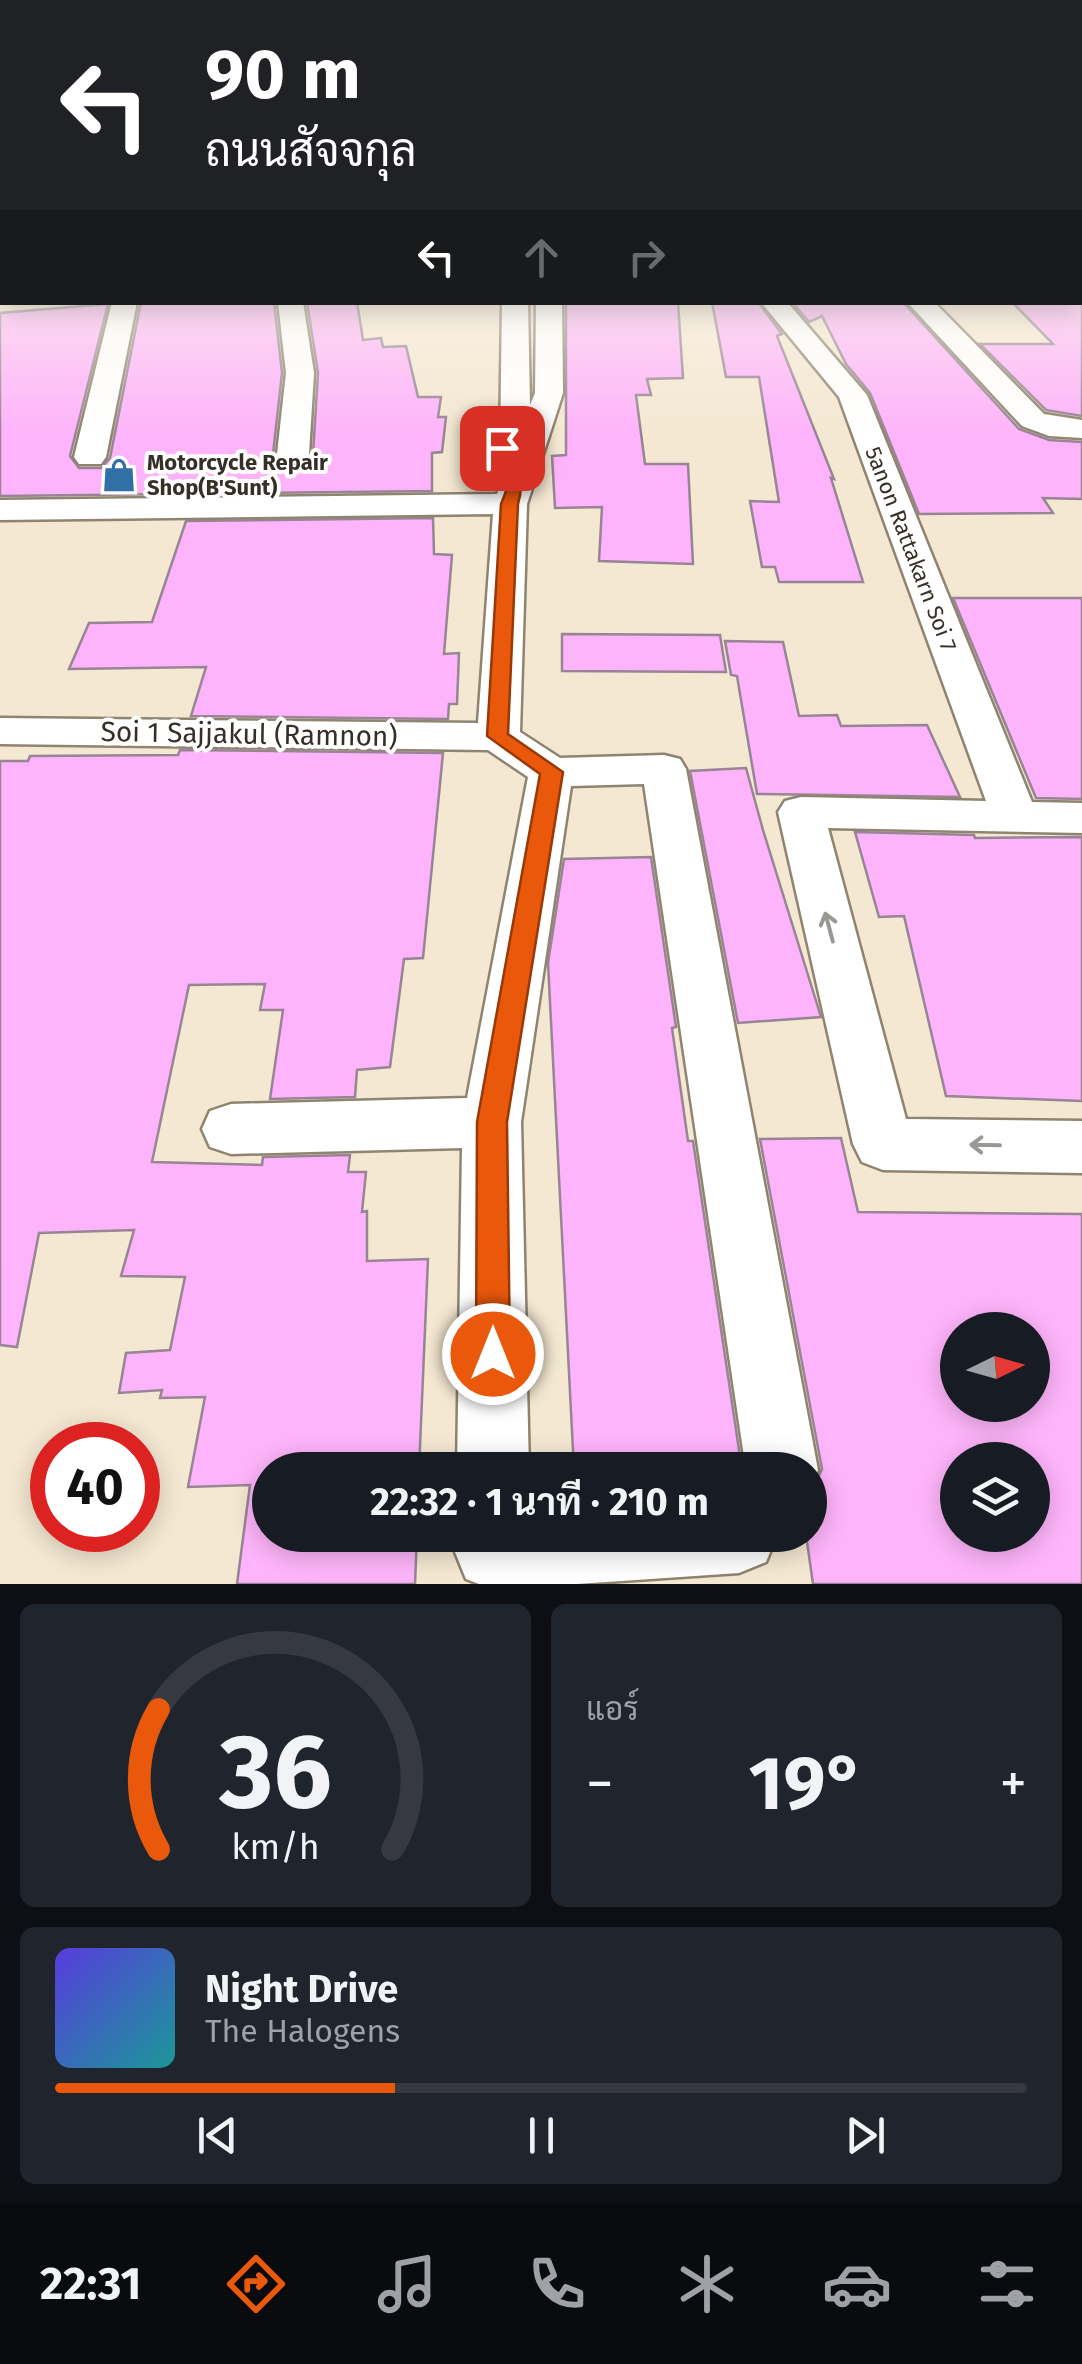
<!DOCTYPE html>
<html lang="th">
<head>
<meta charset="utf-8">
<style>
  :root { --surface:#171b24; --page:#20242c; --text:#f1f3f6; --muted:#9ea1a6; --line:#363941; --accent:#ea580c }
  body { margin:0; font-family:"Fira Sans",Sarabun,sans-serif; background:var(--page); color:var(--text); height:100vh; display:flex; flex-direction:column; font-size:38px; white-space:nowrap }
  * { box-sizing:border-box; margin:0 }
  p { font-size:32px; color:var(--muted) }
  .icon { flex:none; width:55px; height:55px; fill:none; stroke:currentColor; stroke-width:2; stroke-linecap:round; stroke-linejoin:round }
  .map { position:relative; height:1584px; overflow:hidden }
  .side { display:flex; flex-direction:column; gap:20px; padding:20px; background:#0d0f14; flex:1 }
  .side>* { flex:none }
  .banner { position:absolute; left:0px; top:0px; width:1082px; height:305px; box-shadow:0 5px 25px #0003; background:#202124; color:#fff; overflow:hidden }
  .needle { width:65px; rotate:85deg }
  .buttons { position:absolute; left:940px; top:1312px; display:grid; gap:20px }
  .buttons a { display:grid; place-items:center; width:110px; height:110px; border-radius:50%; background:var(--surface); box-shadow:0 5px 25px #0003; font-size:50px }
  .speed { position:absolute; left:30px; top:1422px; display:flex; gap:20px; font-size:50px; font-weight:700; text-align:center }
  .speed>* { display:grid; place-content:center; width:130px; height:130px; border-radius:50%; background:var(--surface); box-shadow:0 5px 25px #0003; line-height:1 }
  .speed .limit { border:15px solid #d22; background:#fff; color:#111 }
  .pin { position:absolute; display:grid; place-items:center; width:85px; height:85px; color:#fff; margin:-42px; border-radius:20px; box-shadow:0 5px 15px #0006 }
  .me { position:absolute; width:110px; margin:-55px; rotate:0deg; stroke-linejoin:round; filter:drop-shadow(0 0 8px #0008) }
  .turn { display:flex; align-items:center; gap:35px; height:210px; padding:0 40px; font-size:45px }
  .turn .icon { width:130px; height:130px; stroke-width:2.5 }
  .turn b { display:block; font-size:70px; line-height:85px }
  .lanes { display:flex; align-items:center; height:95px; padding:0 40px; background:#0003; justify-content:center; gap:50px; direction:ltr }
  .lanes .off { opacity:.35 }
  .big { font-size:75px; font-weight:700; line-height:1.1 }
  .side .tile { flex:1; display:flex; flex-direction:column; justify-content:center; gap:15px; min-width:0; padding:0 35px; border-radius:15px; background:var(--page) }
  .side .dial { align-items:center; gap:0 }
  .dial svg { height:260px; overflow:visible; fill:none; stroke:var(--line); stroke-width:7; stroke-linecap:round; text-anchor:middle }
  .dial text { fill:var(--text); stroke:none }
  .song { display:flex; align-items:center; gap:30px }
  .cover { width:120px; height:120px; border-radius:15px; background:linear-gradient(135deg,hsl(250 70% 55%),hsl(180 70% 35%)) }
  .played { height:10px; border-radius:5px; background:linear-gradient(90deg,var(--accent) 35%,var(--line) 35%) }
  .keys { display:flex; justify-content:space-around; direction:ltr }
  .heat { display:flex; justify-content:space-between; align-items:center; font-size:55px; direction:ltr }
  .side .tiles { flex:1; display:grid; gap:20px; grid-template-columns:1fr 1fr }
  .tile:last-child { grid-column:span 2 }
  .trip { position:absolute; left:252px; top:1452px; width:575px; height:100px; border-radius:50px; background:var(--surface); box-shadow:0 5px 25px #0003; font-weight:700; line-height:100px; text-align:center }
  .tabs { display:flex; height:160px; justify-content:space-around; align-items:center; background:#090b0e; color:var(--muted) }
  .tabs .icon { width:70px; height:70px }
  .tabs .active { color:var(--accent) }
  .tabs b { font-size:45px; color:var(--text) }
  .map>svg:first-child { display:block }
  .building { fill:#feb4fa; stroke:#978495; stroke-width:2.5; fill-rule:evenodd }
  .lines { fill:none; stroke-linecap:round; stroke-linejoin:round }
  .minor-casing { stroke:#8e8470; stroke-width:5 }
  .minor { fill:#fff; fill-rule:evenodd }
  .oneway { stroke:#9a9893 }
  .route { fill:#ea580c; stroke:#983908; stroke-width:2.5 }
  .labels { text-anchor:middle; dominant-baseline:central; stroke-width:8; stroke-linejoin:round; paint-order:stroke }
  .far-poi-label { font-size:22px; font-weight:bold; fill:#343027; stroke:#fff; text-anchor:start }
  .far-street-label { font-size:22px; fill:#343027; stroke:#fff }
  .street-label { font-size:28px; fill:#343027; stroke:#fff }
</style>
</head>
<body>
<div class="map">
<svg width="1082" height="1584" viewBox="0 0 1082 1584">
  <rect width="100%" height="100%" fill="#f4e8d2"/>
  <g class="building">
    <polygon points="141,302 274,302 282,373 273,454 282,465 304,465 313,454 318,373 307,302 357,302 363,340 381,338 383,347 406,346 418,397 441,397 438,417 446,417 442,452 432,453 432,491 0,496 0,313 108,304 70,456 79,468 101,468 110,458"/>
    <polygon points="566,302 678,302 683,378 647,379 651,395 636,395 645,464 688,464 693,564 599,561 602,507 555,508 552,456 566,455"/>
    <polygon points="712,302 758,302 782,334 777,336 834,479 831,478 863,582 779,582 775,567 762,567 750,501 779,502 759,377 726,377"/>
    <polygon points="792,302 903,302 1019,429 1049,440 1082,442 1082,499 1043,498 1053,513 919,514 870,393 846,364 822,316 809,322"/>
    <polygon points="1012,302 1082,302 1082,416 1046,410 980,344 1053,344"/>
    <polygon points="433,518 434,554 452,555 444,654 459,653 457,704 449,704 448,719 191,716 206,667 69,669 89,623 152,622 186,521"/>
    <polygon points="953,598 1082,598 1082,799 1036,798"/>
    <polygon points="562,634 720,635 726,672 562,671"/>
    <polygon points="725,641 783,642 799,716 837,715 841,726 927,725 960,797 757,794 737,676 731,675"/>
    <polygon points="180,750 443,753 423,958 404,959 390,1067 357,1070 355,1097 270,1099 283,1010 260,1010 265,984 189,985 152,1162 262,1165 263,1157 350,1155 348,1172 366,1172 362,1212 367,1211 367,1261 428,1259 419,1470 270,1470 270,1535 417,1535 415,1584 237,1584 250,1485 188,1487 205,1397 160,1398 162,1390 119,1393 126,1353 170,1350 185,1277 121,1276 134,1230 39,1233 17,1347 0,1345 0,761 28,761 30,756 178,755"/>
    <polygon points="746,768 763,830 821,1017 738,1023 690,771"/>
    <polygon points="855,832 974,835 975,838 1082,837 1082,1101 946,1096 904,916 879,917"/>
    <polygon points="651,857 676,1027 672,1028 688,1141 693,1141 742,1470 574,1470 548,963 564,859"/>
    <path d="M841,1138L858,1212L1082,1214V1584H813L806,1535H810V1494L822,1469L760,1139ZM958,1330H1032V1405H958ZM958,1460H1032V1535H958Z"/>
  </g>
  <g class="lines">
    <g class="minor-casing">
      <g id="minor">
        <rect x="1080" y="272" width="2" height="16"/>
        <polygon points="112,302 137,302 106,457 101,464 79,464 74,457"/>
        <polygon points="278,302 303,302 314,373 309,454 304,461 282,461 277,454 286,373"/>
        <polygon points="502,302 528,302 530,405 535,393 536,302 562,302 563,393 527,504 520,732 560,758 664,755 680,759 686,769 818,1470 810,1490 810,1470 746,1470 644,784 571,786 521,1122 529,1470 457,1470 462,1148 231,1154 210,1147 202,1129 210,1111 231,1104 467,1098 528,777 488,750 0,744 0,718 478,723 493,514 0,520 0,500 497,494 511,456 500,448"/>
        <polygon points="761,302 787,302 867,395 1032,802 1082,803 1082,833 828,828 906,1119 1082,1121 1082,1173 883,1170 862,1162 853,1144 778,812 785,801 801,797 986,801 839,397"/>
        <polygon points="907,302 934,302 1044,414 1082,420 1082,438 1049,436 1022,426"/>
        <polygon points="462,1535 777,1535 766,1562 739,1573 577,1584 479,1584 466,1579 455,1552"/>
      </g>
    </g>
    <use href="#minor" class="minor"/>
  </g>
  <defs><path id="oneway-shaft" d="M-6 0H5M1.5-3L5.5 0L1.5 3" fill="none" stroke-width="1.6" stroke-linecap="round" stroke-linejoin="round" transform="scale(2.5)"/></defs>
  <g class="oneway">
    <use href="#oneway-shaft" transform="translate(829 927) rotate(-105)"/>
    <use href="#oneway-shaft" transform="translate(985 1145) rotate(-179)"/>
  </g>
  <linearGradient id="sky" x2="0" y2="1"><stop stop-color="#79b2ee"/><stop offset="0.49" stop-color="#faf5eb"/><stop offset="1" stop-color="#faf5eb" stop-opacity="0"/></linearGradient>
  <rect width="1082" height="434" fill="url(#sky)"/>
  <path class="route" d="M502,444C521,454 524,485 518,504L508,734L563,772L507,1122L510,1354L505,1366L493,1371L481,1366L476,1354L477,1122L540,774L487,736L501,504L508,486L495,448Z"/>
  <defs>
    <g id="shop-bare" transform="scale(2.7)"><path d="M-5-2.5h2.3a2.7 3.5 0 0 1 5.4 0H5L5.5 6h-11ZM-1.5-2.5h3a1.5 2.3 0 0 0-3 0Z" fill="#316fa6" stroke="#fff" stroke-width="2.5" paint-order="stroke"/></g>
  </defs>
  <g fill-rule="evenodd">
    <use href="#shop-bare" x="119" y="475"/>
  </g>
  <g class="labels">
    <g class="far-poi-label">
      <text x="147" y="462">Motorcycle Repair<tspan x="147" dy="25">Shop(B'Sunt)</tspan></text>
    </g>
    <g class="far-street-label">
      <text transform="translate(911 549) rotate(69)">5anon Rattakarn Soi 7</text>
    </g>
    <g class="street-label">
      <text transform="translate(249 734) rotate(1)">Soi 1 Sajjakul (Ramnon)</text>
    </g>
  </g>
</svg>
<div class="buttons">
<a><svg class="needle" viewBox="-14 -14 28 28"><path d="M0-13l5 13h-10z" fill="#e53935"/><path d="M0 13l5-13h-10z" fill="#9ea1a6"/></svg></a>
<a><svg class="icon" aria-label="layers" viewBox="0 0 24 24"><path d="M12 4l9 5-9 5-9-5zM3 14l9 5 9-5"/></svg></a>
</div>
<div class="speed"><div class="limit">40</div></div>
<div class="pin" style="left:502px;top:448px;background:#d93025"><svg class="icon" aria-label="arrive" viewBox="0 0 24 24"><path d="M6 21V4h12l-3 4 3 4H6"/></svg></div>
<svg class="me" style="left:493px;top:1354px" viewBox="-20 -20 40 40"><circle r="17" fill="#ea580c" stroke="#fff" stroke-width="3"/><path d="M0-11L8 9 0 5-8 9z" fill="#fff"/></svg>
<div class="trip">22:32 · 1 นาที · 210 m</div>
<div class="banner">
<div class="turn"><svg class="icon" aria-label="left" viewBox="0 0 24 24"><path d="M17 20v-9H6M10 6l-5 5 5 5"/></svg><div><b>90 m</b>ถนนสัจจกุล</div></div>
<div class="lanes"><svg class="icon" aria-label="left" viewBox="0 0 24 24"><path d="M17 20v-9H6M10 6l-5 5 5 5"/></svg><svg class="icon off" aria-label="ahead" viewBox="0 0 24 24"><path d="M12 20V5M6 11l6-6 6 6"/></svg><svg class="icon off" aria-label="right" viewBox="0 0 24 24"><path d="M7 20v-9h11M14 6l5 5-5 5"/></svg></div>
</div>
</div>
<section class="side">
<div class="tiles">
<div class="tile dial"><svg viewBox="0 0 100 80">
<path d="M14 69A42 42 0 1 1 86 69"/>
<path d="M14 69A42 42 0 0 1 14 26" stroke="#ea580c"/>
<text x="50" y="56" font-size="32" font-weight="700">36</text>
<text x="50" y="72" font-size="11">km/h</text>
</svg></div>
<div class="tile"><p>แอร์</p>
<div class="heat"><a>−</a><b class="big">19°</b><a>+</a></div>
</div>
<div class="tile">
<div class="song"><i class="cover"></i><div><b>Night Drive</b><p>The Halogens</p></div></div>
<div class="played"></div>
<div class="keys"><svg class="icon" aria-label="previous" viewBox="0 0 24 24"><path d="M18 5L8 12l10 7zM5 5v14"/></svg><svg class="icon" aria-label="pause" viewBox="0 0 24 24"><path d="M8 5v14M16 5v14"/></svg><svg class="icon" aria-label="next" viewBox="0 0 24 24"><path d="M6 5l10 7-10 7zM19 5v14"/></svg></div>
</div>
</div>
</section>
<nav class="tabs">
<b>22:31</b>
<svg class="icon active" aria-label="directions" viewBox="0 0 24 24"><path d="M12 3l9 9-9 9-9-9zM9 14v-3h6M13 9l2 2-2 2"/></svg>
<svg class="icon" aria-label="music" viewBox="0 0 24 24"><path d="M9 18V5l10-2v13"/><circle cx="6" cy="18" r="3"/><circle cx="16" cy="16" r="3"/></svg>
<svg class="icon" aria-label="phone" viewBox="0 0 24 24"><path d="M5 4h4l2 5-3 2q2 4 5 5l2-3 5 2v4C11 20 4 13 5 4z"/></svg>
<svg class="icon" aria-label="climate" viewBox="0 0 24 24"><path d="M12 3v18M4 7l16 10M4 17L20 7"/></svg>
<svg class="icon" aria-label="car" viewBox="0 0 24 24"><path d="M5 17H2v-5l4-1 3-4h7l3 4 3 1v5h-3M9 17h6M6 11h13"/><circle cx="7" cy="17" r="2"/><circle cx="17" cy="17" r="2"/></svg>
<svg class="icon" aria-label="filters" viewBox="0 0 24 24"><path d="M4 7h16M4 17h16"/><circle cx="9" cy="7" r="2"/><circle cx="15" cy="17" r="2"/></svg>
</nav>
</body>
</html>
